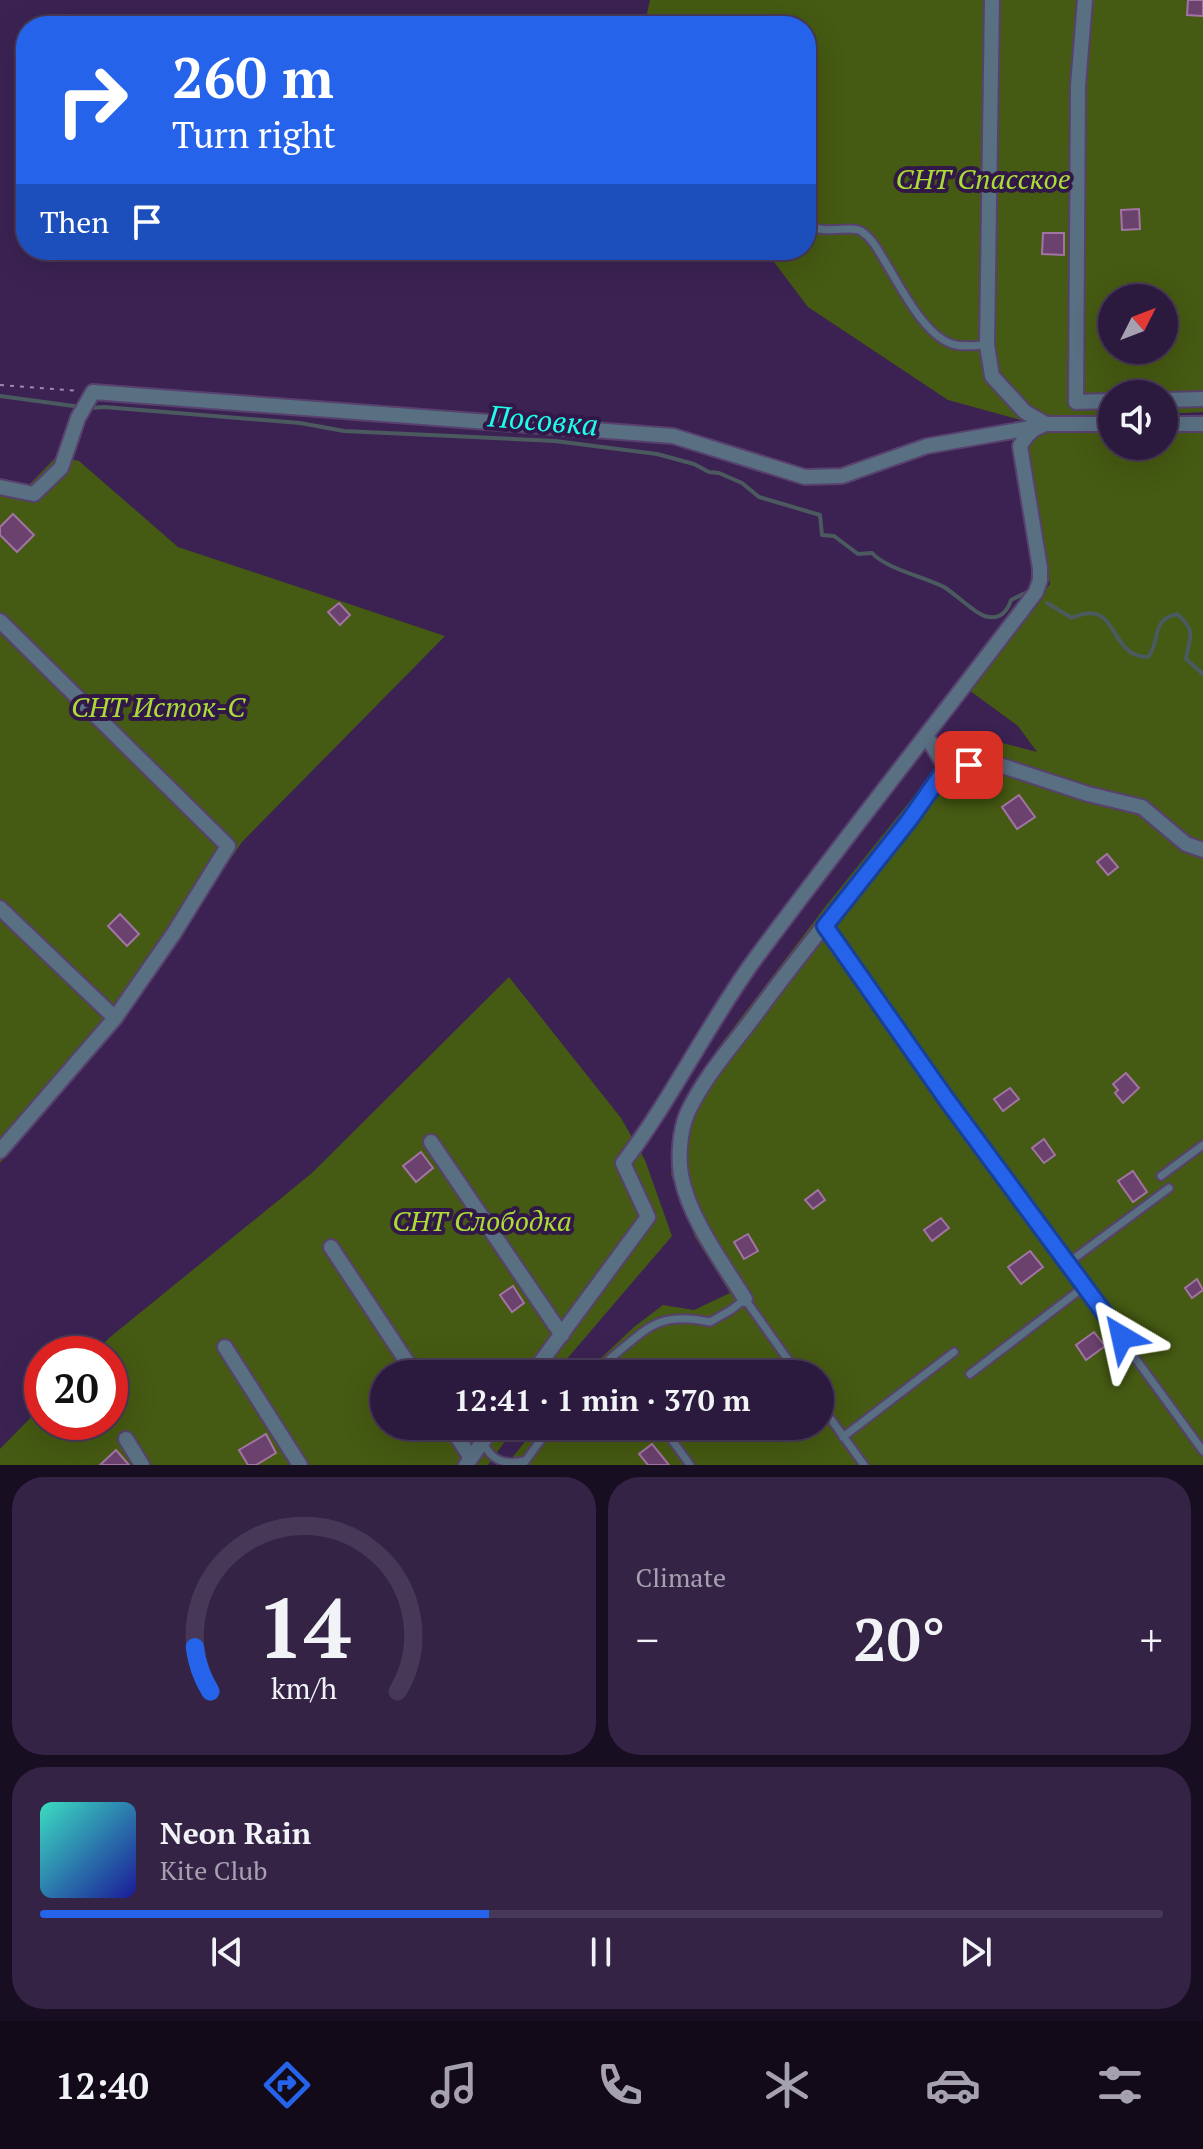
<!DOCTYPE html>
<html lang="en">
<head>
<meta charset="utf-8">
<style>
  :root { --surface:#2c1a3e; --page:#342345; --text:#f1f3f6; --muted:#a6a1b0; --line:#483858; --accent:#2563eb }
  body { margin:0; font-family:"PT Serif",serif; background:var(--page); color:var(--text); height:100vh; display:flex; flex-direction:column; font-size:30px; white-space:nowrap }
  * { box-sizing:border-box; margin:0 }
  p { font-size:26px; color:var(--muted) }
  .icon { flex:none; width:44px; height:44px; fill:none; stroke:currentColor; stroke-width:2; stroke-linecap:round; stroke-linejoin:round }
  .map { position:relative; height:1465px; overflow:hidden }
  .drawer { display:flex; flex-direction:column; gap:12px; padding:12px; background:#180e22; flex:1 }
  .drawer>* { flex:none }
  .hud { position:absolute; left:16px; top:16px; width:800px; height:244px; border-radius:32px; box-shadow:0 8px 32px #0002,0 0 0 2px var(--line); background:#2563eb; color:#fff; overflow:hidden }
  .needle { width:52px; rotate:48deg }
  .controls { position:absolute; left:1098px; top:284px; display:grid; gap:16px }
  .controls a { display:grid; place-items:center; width:80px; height:80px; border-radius:50%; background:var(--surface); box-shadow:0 8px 32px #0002,0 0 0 2px var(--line); font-size:40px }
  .speed { position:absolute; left:24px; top:1336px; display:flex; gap:16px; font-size:40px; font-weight:700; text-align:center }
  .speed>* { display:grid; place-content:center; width:104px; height:104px; border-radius:50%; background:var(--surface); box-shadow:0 8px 32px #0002,0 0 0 2px var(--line); line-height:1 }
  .speed .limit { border:12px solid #d22; background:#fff; color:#111 }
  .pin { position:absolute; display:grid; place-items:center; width:68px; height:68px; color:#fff; margin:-34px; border-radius:16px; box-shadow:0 4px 12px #0006 }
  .me { position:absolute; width:88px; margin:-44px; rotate:324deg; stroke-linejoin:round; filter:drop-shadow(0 0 6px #0008) }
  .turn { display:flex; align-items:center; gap:28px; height:168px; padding:0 24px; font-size:36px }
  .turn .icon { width:104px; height:104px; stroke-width:2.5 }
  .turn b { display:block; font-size:56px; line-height:68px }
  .then { display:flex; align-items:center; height:76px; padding:0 24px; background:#0003; gap:16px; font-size:30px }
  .big { font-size:60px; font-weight:700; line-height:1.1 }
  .drawer .widget { flex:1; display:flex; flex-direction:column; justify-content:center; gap:12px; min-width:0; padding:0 28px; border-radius:32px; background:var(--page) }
  .drawer .dial { align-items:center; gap:0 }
  .dial svg { height:208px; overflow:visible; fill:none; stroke:var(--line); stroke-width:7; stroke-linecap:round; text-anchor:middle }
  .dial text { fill:var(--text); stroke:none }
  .song { display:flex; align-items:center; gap:24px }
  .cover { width:96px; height:96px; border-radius:12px; background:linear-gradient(135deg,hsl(170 70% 55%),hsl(240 70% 35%)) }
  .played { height:8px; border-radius:4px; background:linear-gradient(90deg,var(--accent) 40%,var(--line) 40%) }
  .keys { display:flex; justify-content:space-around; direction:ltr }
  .heat { display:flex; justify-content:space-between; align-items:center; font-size:44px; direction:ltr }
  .drawer .tiles { flex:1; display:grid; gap:12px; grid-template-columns:1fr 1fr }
  .widget:last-child { grid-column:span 2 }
  .trip { position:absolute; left:370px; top:1360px; width:464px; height:80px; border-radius:40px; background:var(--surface); box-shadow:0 8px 32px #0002,0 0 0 2px var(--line); font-weight:700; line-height:80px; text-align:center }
  .tab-bar { display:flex; height:128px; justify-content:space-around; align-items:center; background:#120a19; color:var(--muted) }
  .tab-bar .icon { width:56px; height:56px }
  .tab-bar .selected { color:var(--accent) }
  .tab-bar b { font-size:36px; color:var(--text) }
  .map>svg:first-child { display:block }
  .green { fill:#455a12; fill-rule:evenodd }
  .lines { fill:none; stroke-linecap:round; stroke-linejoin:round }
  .stream { stroke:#4b5a5f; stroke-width:4 }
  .building { fill:#6b416d; stroke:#a274a4; stroke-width:2 }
  .lane-casing { stroke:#58416e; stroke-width:11 }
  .street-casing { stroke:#58416e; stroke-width:18 }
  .path { stroke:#9b89ae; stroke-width:2; stroke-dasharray:4 6; stroke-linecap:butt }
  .lane { stroke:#596f82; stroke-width:7 }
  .street { stroke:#596f82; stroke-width:14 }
  .route-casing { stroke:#184099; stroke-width:20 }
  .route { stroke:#2563eb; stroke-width:14 }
  .labels { text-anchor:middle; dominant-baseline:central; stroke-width:8; stroke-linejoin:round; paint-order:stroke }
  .park-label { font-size:28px; font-style:italic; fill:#aadc35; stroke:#311848 }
  .water-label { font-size:30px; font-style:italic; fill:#1ffce9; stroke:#311848 }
</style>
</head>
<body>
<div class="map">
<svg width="1203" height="1465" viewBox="0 0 1203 1465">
  <rect width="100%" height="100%" fill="#3b2253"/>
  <g class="green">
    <path d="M650,0H1203V412L1164,414V394H1112V417L1024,421L948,400L808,307L765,250H806V26H644ZM1112,298H1164V350H1112Z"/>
    <polygon points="1203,430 1203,1465 506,1465 538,1426 820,1426 820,1374 584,1374 634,1327 663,1305 694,1310 730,1293 695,1237 671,1174 680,1110 718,1048 825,907 959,740 987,739 1037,752 1018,726 969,690 1050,584 1028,443 1045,433 1112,432 1112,446 1164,446 1164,431"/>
    <polygon points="57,456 79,461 178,547 445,636 242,842 124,1017 0,1163 0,480 29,485"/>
    <polygon points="509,977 621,1118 645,1160 672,1236 554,1374 384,1374 384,1426 516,1426 488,1465 0,1465 0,1449 42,1406 42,1422 110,1422 110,1354 93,1354 109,1338 312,1173"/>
  </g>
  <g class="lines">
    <g class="stream">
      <polyline points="0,396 81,407"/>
      <path d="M90,408L104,407L300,423L344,431L555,441L657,454L694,464L709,472L719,473L742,483L759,497L820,515L822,535L834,536L858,554L872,553C887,569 922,576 944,587C957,595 977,616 989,617C1001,619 1008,610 1011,600L1025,593"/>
      <path d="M1047,603L1072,618C1120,596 1107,657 1148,657C1161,642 1150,620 1177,614C1198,632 1189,637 1186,659L1203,674"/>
    </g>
  </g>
  <g class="building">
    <polygon points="1188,0 1203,0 1203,16 1187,15"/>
    <polygon points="1139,209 1140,229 1122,230 1121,210"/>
    <polygon points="1043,233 1064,233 1064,255 1042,254"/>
    <polygon points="13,514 34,535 17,552 0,535 0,527"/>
    <polygon points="339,603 350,615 340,625 328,612"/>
    <polygon points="1019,795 1035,817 1017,829 1002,807"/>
    <polygon points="1107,854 1118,867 1108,875 1097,862"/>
    <polygon points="120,914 139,934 127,946 108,926"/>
    <polygon points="1126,1073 1139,1088 1123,1103 1115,1093 1118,1090 1113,1084"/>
    <polygon points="1010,1088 1019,1099 1003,1111 994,1099"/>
    <polygon points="1044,1139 1055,1155 1044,1163 1032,1148"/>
    <polygon points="421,1152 433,1168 416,1182 403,1166"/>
    <polygon points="1133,1171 1147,1192 1133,1202 1118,1181"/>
    <polygon points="818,1190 825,1200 813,1209 805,1200"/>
    <polygon points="941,1218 949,1228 932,1241 924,1230"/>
    <polygon points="748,1234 758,1251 744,1259 734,1242"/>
    <polygon points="1030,1251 1043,1267 1021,1284 1008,1267"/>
    <polygon points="1197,1279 1203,1290 1192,1298 1185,1288"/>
    <polygon points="513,1286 524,1303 512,1312 500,1295"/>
    <polygon points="1094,1332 1105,1346 1086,1360 1076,1345"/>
    <polygon points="266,1434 276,1453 256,1465 248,1465 239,1450"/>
    <polygon points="652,1444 669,1465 648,1465 639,1454"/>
    <polygon points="116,1450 129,1465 100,1465"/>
  </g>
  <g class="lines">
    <g class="lane-casing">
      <g id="lane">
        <path d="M806,225C827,235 850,225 861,231C872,238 878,250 884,260C900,285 925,339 956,345C965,347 977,345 987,345"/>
        <polyline points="825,926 947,1100 1203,1451"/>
        <polyline points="1161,1176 1203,1145"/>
        <polyline points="1068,1263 1169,1188"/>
        <polyline points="596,1374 612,1357"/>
        <path d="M624,1374L612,1357C649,1327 659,1311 710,1322L731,1310L745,1299L798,1374"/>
        <polyline points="970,1374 1085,1286"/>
        <polyline points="820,1404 864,1465"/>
        <polyline points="662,1426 690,1465"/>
        <polyline points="843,1437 954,1352"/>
        <path d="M484,1443C491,1461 505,1465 524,1461"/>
        <polyline points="524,1463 551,1426"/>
      </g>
    </g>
    <g class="street-casing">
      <g id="street">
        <polyline points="992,0 987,345 992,376 1025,412 1046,424"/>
        <polyline points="1085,0 1078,86 1076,402 1112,401"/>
        <polyline points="1164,400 1203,399"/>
        <polyline points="1164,424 1203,424"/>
        <polyline points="0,487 34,494 61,468 78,418 93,392 673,436 805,477 842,476 927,446 1036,427"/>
        <polyline points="0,621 228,846 174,933 115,1018 0,1151"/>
        <polyline points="946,768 993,763 1088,794 1142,807 1186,844 1203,850"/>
        <polyline points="0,908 115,1018"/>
        <polyline points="431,1142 562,1335"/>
        <polyline points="331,1247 415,1374"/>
        <path d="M745,1299C722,1262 689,1218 681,1175C678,1156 680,1131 687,1114C703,1078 733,1045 756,1014C817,930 886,853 946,768L927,737"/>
        <polyline points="225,1347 300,1465"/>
        <path d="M532,1374L648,1217L623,1163C672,1099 707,1025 755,959C847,835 943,715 1036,592L1040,580V568L1020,446C1027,434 1033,428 1046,424H1112"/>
        <polyline points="450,1426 471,1458"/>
        <polyline points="126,1439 142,1465"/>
        <polyline points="466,1465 494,1426"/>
      </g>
    </g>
    <polyline class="path" points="0,385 79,391"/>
    <use href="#lane" class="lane"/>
    <use href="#street" class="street"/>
  </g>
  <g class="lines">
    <g class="route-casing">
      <polyline id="route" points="969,765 946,768 910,819 825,926 947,1100 1122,1337"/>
    </g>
    <use href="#route" class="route"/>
  </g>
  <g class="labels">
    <g class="park-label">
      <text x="983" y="178">СНТ Спасское</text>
      <text x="158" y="706">СНТ Исток-С</text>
      <text x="482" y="1220">СНТ Слободка</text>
    </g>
    <g class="water-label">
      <text transform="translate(543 420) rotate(5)">Посовка</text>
    </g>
  </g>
</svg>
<div class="controls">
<a><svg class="needle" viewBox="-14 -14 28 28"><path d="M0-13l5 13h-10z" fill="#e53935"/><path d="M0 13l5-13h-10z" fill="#a6a1b0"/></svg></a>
<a><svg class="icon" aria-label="sound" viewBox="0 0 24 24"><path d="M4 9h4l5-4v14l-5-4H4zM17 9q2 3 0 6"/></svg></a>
</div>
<div class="speed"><div class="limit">20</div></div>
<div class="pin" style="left:969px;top:765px;background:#d93025"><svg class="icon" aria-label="arrive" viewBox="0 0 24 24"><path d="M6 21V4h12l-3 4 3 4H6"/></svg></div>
<svg class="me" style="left:1122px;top:1337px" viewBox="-20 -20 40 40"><path d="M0-17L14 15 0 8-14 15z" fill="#2563eb" stroke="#fff" stroke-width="4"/></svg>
<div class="trip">12:41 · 1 min · 370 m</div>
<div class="hud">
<div class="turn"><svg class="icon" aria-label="right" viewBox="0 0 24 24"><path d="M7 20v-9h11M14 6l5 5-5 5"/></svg><div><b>260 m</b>Turn right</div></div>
<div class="then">Then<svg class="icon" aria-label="arrive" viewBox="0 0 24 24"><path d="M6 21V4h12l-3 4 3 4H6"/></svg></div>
</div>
</div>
<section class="drawer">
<div class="tiles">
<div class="widget dial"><svg viewBox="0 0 100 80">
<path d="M14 69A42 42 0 1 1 86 69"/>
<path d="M14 69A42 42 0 0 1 8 52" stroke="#2563eb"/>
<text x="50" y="56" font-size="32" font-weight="700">14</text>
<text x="50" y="72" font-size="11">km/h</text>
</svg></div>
<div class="widget"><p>Climate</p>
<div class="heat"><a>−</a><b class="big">20°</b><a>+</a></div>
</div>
<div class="widget">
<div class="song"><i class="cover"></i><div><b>Neon Rain</b><p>Kite Club</p></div></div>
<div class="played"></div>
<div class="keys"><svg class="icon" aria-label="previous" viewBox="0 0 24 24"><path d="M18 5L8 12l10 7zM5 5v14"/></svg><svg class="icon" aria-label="pause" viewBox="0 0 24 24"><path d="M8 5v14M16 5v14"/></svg><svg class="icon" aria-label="next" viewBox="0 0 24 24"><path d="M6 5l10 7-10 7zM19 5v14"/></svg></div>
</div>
</div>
</section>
<nav class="tab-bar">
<b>12:40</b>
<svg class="icon selected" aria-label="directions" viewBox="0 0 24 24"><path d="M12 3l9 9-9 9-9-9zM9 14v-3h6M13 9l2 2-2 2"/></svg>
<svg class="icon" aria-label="music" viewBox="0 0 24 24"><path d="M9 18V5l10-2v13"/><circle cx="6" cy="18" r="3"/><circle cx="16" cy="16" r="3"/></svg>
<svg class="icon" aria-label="phone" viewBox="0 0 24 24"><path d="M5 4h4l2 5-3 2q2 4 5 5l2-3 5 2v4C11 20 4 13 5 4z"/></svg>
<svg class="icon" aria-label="climate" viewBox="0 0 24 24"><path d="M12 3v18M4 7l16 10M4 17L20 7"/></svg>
<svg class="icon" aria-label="car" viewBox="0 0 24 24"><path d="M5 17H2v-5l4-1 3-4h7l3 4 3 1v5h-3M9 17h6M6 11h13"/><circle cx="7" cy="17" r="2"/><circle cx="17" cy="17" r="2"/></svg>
<svg class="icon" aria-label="filters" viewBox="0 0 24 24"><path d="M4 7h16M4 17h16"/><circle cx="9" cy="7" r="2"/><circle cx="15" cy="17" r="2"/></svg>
</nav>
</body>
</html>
